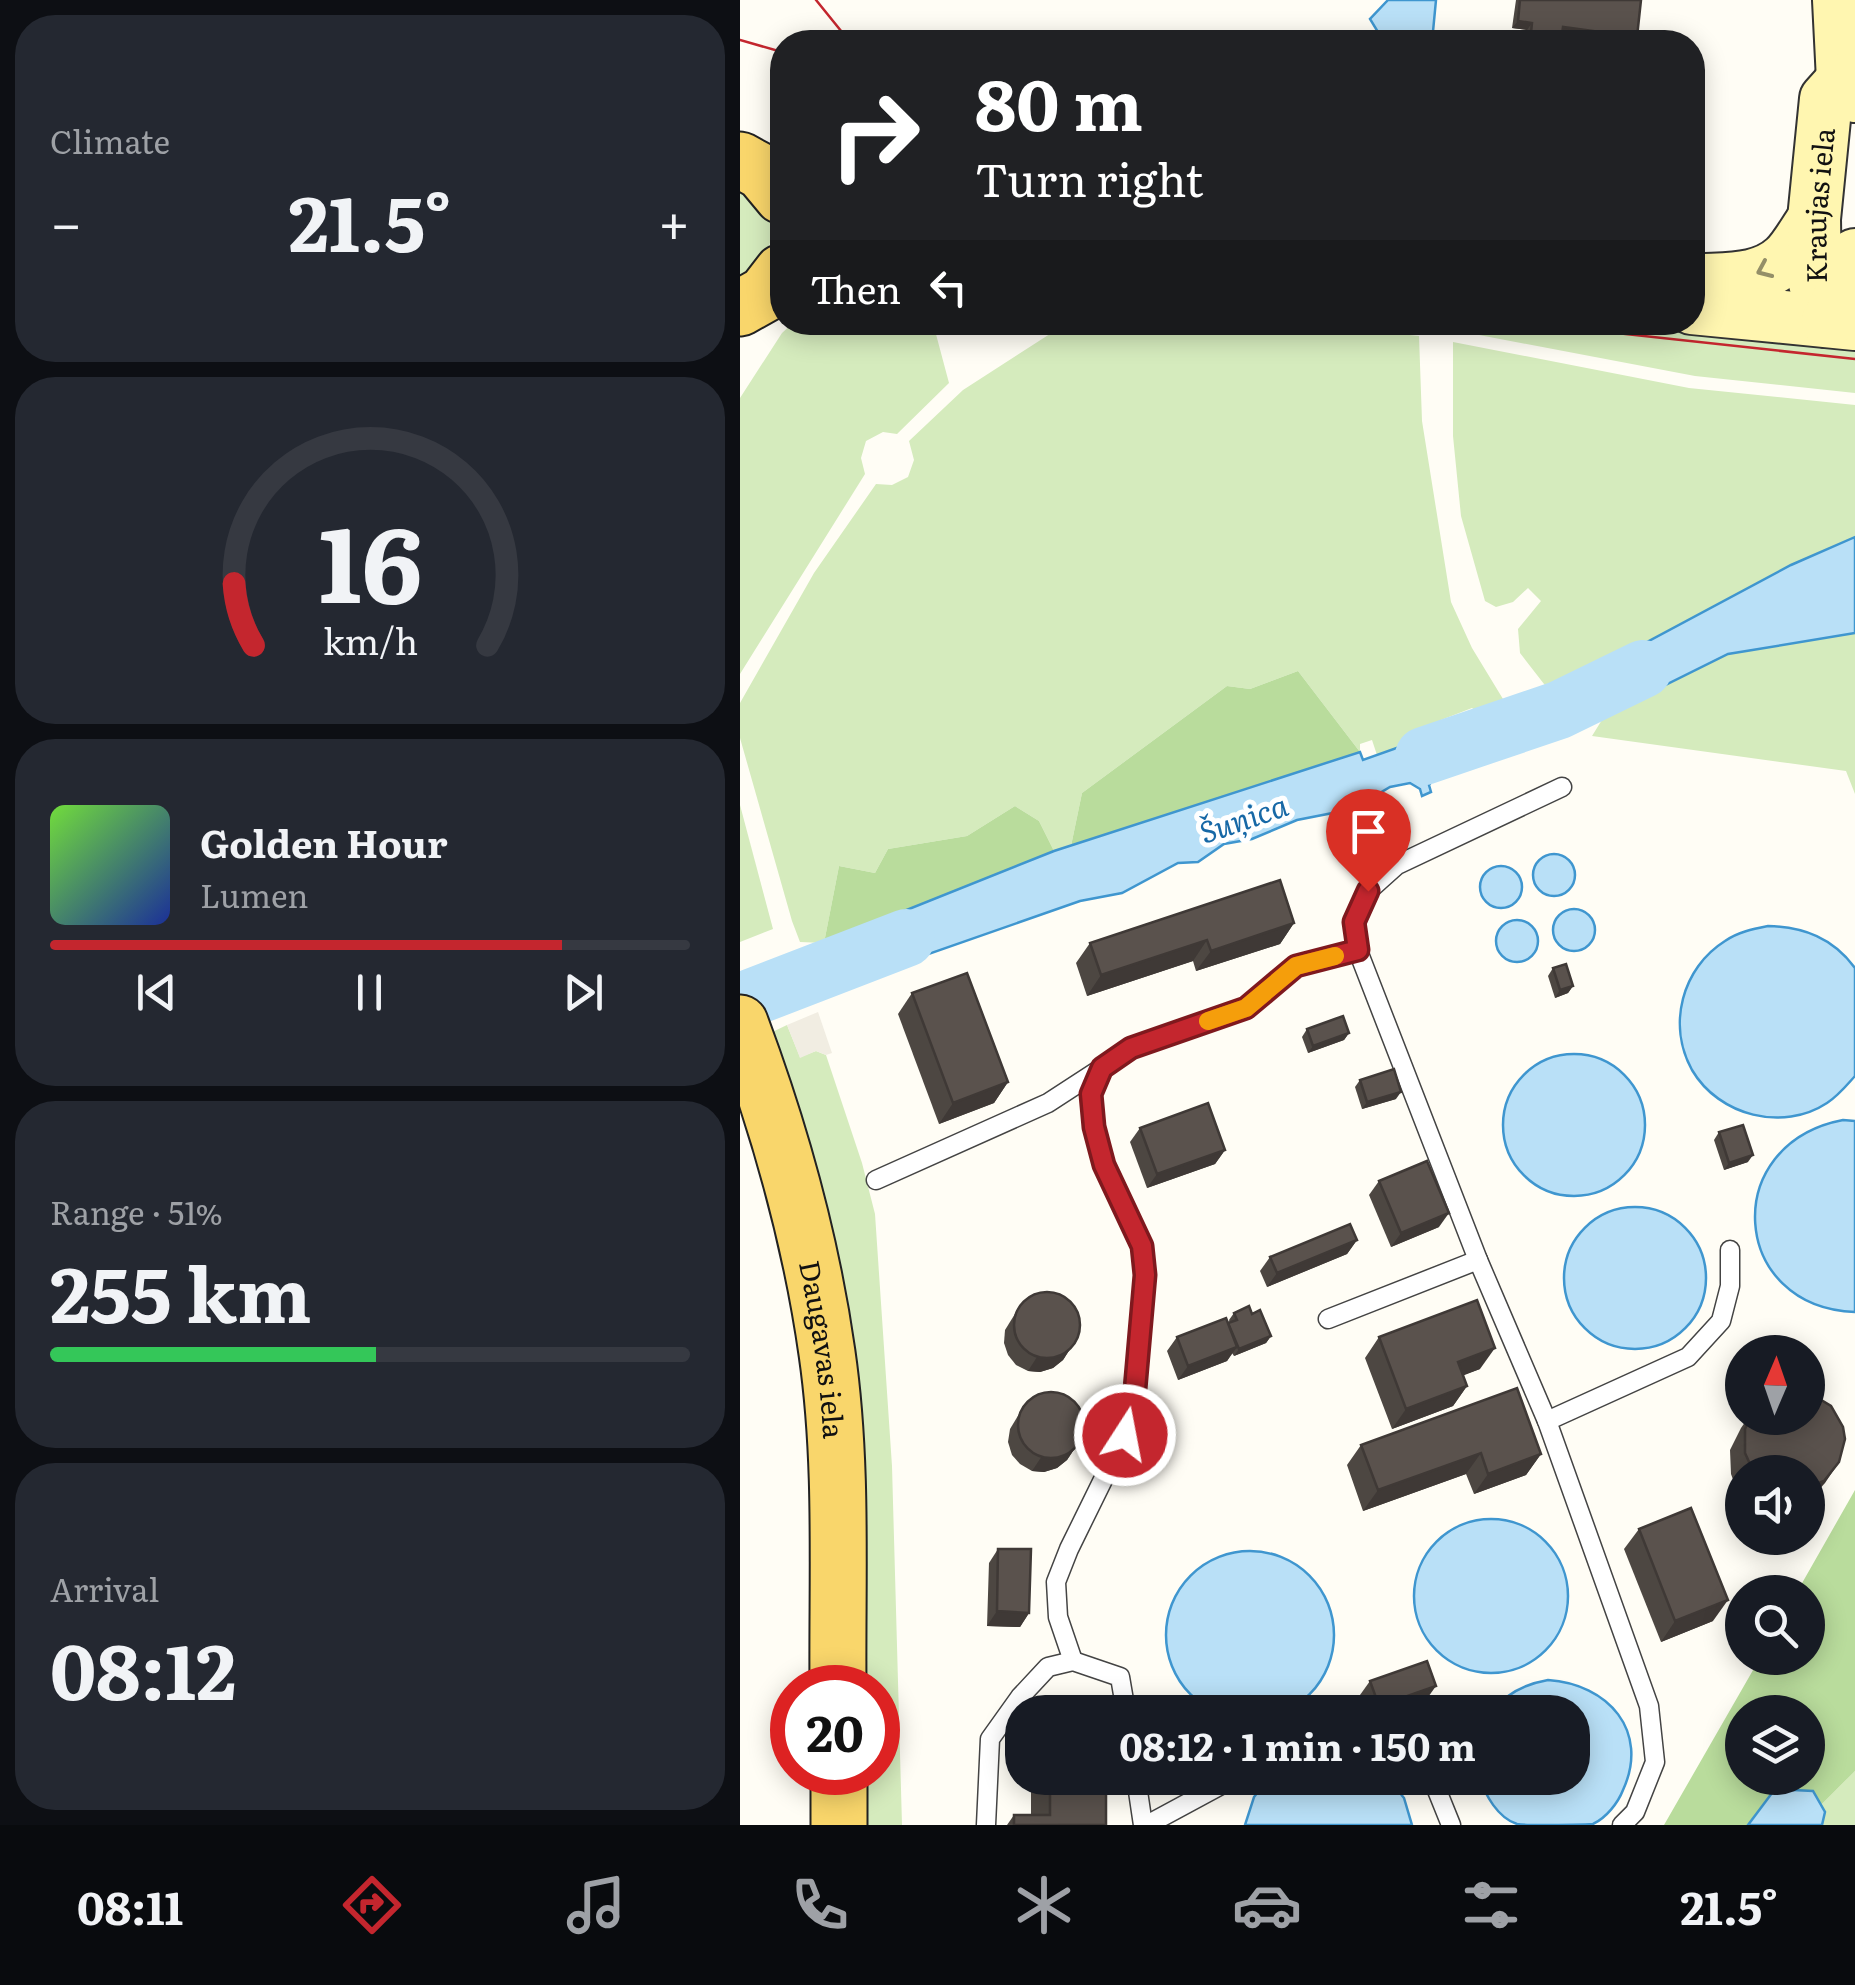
<!DOCTYPE html>
<html lang="en">
<head>
<meta charset="utf-8">
<style>
  :root { --surface:#171b24; --page:#242831; --text:#f1f3f6; --muted:#9ea1a6; --line:#363941; --accent:#c4262e }
  body { margin:0; font-family:Literata,serif; background:var(--page); color:var(--text); height:100vh; display:flex; flex-direction:column; font-size:38px; white-space:nowrap }
  * { box-sizing:border-box; margin:0 }
  p { font-size:32px; color:var(--muted) }
  .icon { flex:none; width:55px; height:55px; fill:none; stroke:currentColor; stroke-width:2; stroke-linecap:round; stroke-linejoin:round }
  .map { position:relative; flex:1; overflow:hidden }
  .drawer { display:flex; flex-direction:column; gap:15px; padding:15px; background:#0d0f14; width:740px }
  .drawer>* { flex:none }
  .hud { position:absolute; left:30px; top:30px; width:935px; height:305px; border-radius:40px; box-shadow:0 5px 25px #0003; background:#202124; color:#fff; overflow:hidden }
  .needle { width:65px; rotate:2deg }
  .tools { position:absolute; left:985px; top:1335px; display:grid; gap:20px }
  .tools a { display:grid; place-items:center; width:100px; height:100px; border-radius:50%; background:var(--surface); box-shadow:0 5px 25px #0003; font-size:50px }
  .speed { position:absolute; left:30px; top:1665px; display:flex; gap:20px; font-size:50px; font-weight:700; text-align:center }
  .speed>* { display:grid; place-content:center; width:130px; height:130px; border-radius:50%; background:var(--surface); box-shadow:0 5px 25px #0003; line-height:1 }
  .speed .limit { border:15px solid #d22; background:#fff; color:#111 }
  .pin { position:absolute; display:grid; place-items:center; width:85px; height:85px; color:#fff; margin:-102px -42px; border-radius:50% 50% 50% 0; rotate:-45deg; box-shadow:0 0 10px #0007 }
  .pin .icon { rotate:45deg }
  .me { position:absolute; width:110px; margin:-55px; rotate:11deg; stroke-linejoin:round; filter:drop-shadow(0 0 8px #0008) }
  .turn { display:flex; align-items:center; gap:35px; height:210px; padding:0 40px; font-size:45px }
  .turn .icon { width:130px; height:130px; stroke-width:2.5 }
  .turn b { display:block; font-size:70px; line-height:85px }
  .then { display:flex; align-items:center; height:95px; padding:0 40px; background:#0003; gap:20px; font-size:38px }
  .big { font-size:75px; font-weight:700; line-height:1.1 }
  .drawer .card { flex:1; display:flex; flex-direction:column; justify-content:center; gap:15px; min-width:0; padding:0 35px; border-radius:40px; background:var(--page) }
  .drawer .dial { align-items:center; gap:0 }
  .dial svg { height:260px; overflow:visible; fill:none; stroke:var(--line); stroke-width:7; stroke-linecap:round; text-anchor:middle }
  .dial text { fill:var(--text); stroke:none }
  .song { display:flex; align-items:center; gap:30px }
  .cover { width:120px; height:120px; border-radius:15px; background:linear-gradient(135deg,hsl(100 70% 55%),hsl(230 70% 35%)) }
  .played { height:10px; border-radius:5px; background:linear-gradient(90deg,var(--accent) 80%,var(--line) 80%) }
  .keys { display:flex; justify-content:space-around; direction:ltr }
  .heat { display:flex; justify-content:space-between; align-items:center; font-size:55px; direction:ltr }
  .charge { height:15px; border-radius:8px; background:linear-gradient(90deg,#34c759 51%,var(--line) 0) }
  .trip { position:absolute; left:265px; top:1695px; width:585px; height:100px; border-radius:40px; background:var(--surface); box-shadow:0 5px 25px #0003; font-weight:700; line-height:100px; text-align:center }
  .dock { display:flex; height:160px; justify-content:space-around; align-items:center; background:#090b0e; color:var(--muted) }
  .dock .icon { width:70px; height:70px }
  .dock .selected { color:var(--accent) }
  .dock b { font-size:45px; color:var(--text) }
  main { display:flex; flex:1; min-height:0 }
  .map>svg:first-child { display:block }
  .green { fill:#d5ebbd }
  .forest { fill:#b9dc9c; fill-rule:evenodd }
  .plaza { fill:#f1ede2 }
  .water { fill:#b9e0f7; stroke:#3f96cf; stroke-width:2.5 }
  .lines { fill:none; stroke-linecap:round; stroke-linejoin:round }
  .river { stroke:#b9e0f7; stroke-width:58 }
  .lane-casing { stroke:#444; stroke-width:21 }
  .secondary-casing { stroke:#333; stroke-width:56 }
  .primary-casing { stroke:#222; stroke-width:59 }
  .lane { stroke:#fff; stroke-width:18 }
  .secondary { stroke:#fff6b0; stroke-width:52 }
  .primary { stroke:#f9d66b; stroke-width:55 }
  .tram { stroke:#c4262e; stroke-width:2.5 }
  .wall { fill:#4d4742 }
  .shaded-wall { fill:#3f3936 }
  .building { fill:#5a524d; stroke:#3f3936; stroke-width:2.5 }
  .oneway { stroke:#948f68 }
  .route-casing { stroke:#7f191e; stroke-width:25 }
  .route { stroke:#c4262e; stroke-width:18 }
  .slow { stroke:#f59e0b; stroke-width:18 }
  .labels { text-anchor:middle; dominant-baseline:central; stroke-width:10; stroke-linejoin:round; paint-order:stroke }
  .street-label { font-size:28px; fill:#111; stroke:#fff }
  .water-label { font-size:30px; font-style:italic; fill:#1768a6; stroke:#fff }
</style>
</head>
<body>
<main>
<section class="drawer">
<div class="card"><p>Climate</p>
<div class="heat"><a>−</a><b class="big">21.5°</b><a>+</a></div>
</div>
<div class="card dial"><svg viewBox="0 0 100 80">
<path d="M14 69A42 42 0 1 1 86 69"/>
<path d="M14 69A42 42 0 0 1 8 50" stroke="#c4262e"/>
<text x="50" y="56" font-size="32" font-weight="700">16</text>
<text x="50" y="72" font-size="11">km/h</text>
</svg></div>
<div class="card">
<div class="song"><i class="cover"></i><div><b>Golden Hour</b><p>Lumen</p></div></div>
<div class="played"></div>
<div class="keys"><svg class="icon" aria-label="previous" viewBox="0 0 24 24"><path d="M18 5L8 12l10 7zM5 5v14"/></svg><svg class="icon" aria-label="pause" viewBox="0 0 24 24"><path d="M8 5v14M16 5v14"/></svg><svg class="icon" aria-label="next" viewBox="0 0 24 24"><path d="M6 5l10 7-10 7zM19 5v14"/></svg></div>
</div>
<div class="card"><p>Range · 51%</p><b class="big">255 km</b><div class="charge"></div></div>
<div class="card"><p>Arrival</p><b class="big">08:12</b></div>
</section>
<div class="map">
<svg width="1115" height="1825" viewBox="0 0 1115 1825">
  <rect width="100%" height="100%" fill="#fffdf5"/>
  <g class="green">
    <path d="M0,183C8,193 20,203 27,214C42,243 17,266 0,286Z"/>
    <polygon points="54,322 193,323 209,383 157,434 143,432 126,441 121,458 125,474 0,674 0,398 42,333"/>
    <polygon points="549,322 679,336 682,421 711,602 732,648 763,699 758,703 764,720 754,724 732,708 701,720 700,732 637,755 632,740 620,744 620,752 558,671 510,689 487,686 342,793 331,846 314,851 299,821 275,806 227,836 148,849 135,873 99,866 84,943 60,942 52,921 0,738 0,703 74,573 136,484 152,485 168,477 174,460 169,441 223,390 327,323"/>
    <polygon points="842,322 1115,349 1115,393 955,376 713,330 717,323"/>
    <polygon points="713,342 949,388 1115,405 1115,537 1051,565 811,693 780,653 778,629 801,601 788,588 773,602 756,607 745,601 721,516 713,436"/>
    <polygon points="1115,633 1115,794 1106,771 852,736 865,715 988,654"/>
    <polygon points="0,805 33,929 0,942"/>
    <polygon points="47,1025 60,1057 76,1051 86,1055 122,1163 135,1214 152,1466 162,1825 119,1825 119,1773 138,1772 138,1688 119,1687 26,1035"/>
    <polygon points="1115,1771 1115,1825 1061,1825"/>
  </g>
  <g class="forest">
    <polygon points="558,671 620,752 331,846 342,793 487,686 510,689"/>
    <polygon points="275,806 299,821 314,851 84,943 99,866 135,873 148,849 227,836"/>
    <path d="M1115,1490V1771L1061,1825H924L1020,1658H1068V1592H1057ZM1002,1712H1068V1778H1002Z"/>
  </g>
  <polygon class="plaza" points="78,1012 92,1053 86,1055 76,1051 60,1058 47,1025"/>
  <g class="water">
    <polygon points="648,0 696,0 692,42 644,42 630,19"/>
    <polygon points="1115,537 1115,633 988,654 865,715 836,711 831,699 851,672 1051,565"/>
    <polygon points="744,717 754,724 760,738 755,749 695,777 689,785 691,792 682,796 680,789 670,783 650,787 613,809 557,820 512,839 484,844 458,862 438,863 382,893 340,901 100,985 84,943 314,851 620,752 623,760"/>
    <circle cx="814" cy="875" r="21"/>
    <circle cx="761" cy="887" r="21"/>
    <circle cx="834" cy="930" r="21"/>
    <circle cx="777" cy="941" r="21"/>
    <path d="M1028,926C1064,927 1093,938 1115,968V1076C1106,1086 1098,1096 1087,1103C1043,1132 979,1116 952,1070C927,1025 942,968 985,941C998,932 1013,929 1028,926Z"/>
    <circle cx="834" cy="1125" r="71"/>
    <path d="M1103,1120L1115,1121V1312C990,1308 978,1144 1103,1120Z"/>
    <circle cx="895" cy="1278" r="71"/>
    <circle cx="751" cy="1596" r="77"/>
    <circle cx="510" cy="1635" r="84"/>
    <path d="M808,1680C868,1684 910,1731 883,1790C878,1803 866,1818 853,1824C841,1825 813,1825 800,1825C793,1825 783,1825 777,1824C758,1818 745,1795 740,1778H832V1712H752C766,1693 785,1684 808,1680Z"/>
    <polygon points="529,1778 648,1778 664,1798 672,1825 505,1825 514,1797"/>
    <polygon points="1035,1789 1073,1791 1085,1812 1082,1825 1008,1825"/>
  </g>
  <g class="lines">
    <g class="river">
      <polyline points="684,756 819,710 903,669"/>
      <polyline points="0,1002 166,938"/>
    </g>
    <g class="lane-casing">
      <g id="lane">
        <polyline points="618,951 738,1260 807,1421 909,1706 915,1762 895,1812 882,1825"/>
        <polyline points="136,1180 308,1103 391,1049 506,1008 556,966 618,951 614,921 628,891 657,865 822,787"/>
        <polyline points="588,1319 738,1260"/>
        <polyline points="807,1421 948,1357 981,1321 990,1286 990,1250"/>
        <polyline points="333,1661 318,1617 316,1582 329,1549 385,1435 393,1412 405,1275 402,1246 364,1165 354,1127 351,1094 362,1068"/>
        <polyline points="396,1778 403,1825"/>
        <polyline points="692,1778 711,1825"/>
        <polyline points="246,1825 250,1739 280,1697 308,1667 333,1661 380,1677 386,1712"/>
        <polyline points="407,1825 494,1778"/>
      </g>
    </g>
    <g class="secondary-casing">
      <g id="secondary">
        <polyline points="1099,0 1103,80 1115,96"/>
        <path d="M952,281C985,278 1020,282 1045,259C1056,249 1065,231 1074,219"/>
        <polyline points="952,308 1115,324"/>
        <path id="s1" d="M1088,321L1075,283L1074,219L1086,99L1103,80"/>
        <polyline points="1088,321 1111,274 1115,255"/>
      </g>
    </g>
    <g class="primary-casing">
      <g id="primary">
        <polyline points="0,160 22,172 42,196"/>
        <polyline points="0,308 25,294 42,272"/>
        <path id="s2" d="M0,1023C40,1130 71,1240 87,1353C103,1463 97,1577 98,1688"/>
        <polyline points="99,1772 99,1825"/>
      </g>
    </g>
    <use href="#lane" class="lane"/>
    <use href="#secondary" class="secondary"/>
    <use href="#primary" class="primary"/>
    <g class="tram">
      <polyline points="76,0 110,42"/>
      <polyline points="0,40 42,52"/>
      <polyline points="775,322 1115,359"/>
    </g>
  </g>
  <g class="wall">
    <polygon points="776,0 901,0 893,42 881,42 822,35 821,42 785,42 787,30 772,28"/>
    <polygon points="554,923 540,944 456,971 453,961 347,996 336,963 350,943"/>
    <polygon points="813,968 833,986 828,993 815,998 808,976"/>
    <polygon points="172,993 268,1082 254,1103 199,1124 158,1014"/>
    <polygon points="567,1029 609,1033 604,1040 568,1053 562,1037"/>
    <polygon points="620,1080 656,1099 622,1109 615,1087"/>
    <polygon points="400,1128 485,1150 475,1164 407,1188 390,1142"/>
    <polygon points="979,1132 1008,1162 984,1170 974,1140"/>
    <polygon points="639,1181 699,1227 651,1247 629,1195"/>
    <polygon points="617,1240 607,1254 527,1287 520,1271 530,1257"/>
    <polygon points="281,1304 332,1346 323,1360 313,1368 300,1372 288,1371 276,1365 268,1355 264,1343 265,1330"/>
    <polygon points="494,1313 512,1314 531,1336 526,1343 494,1356 492,1353 487,1361 438,1380 427,1351 437,1337 490,1323 489,1320"/>
    <polygon points="639,1337 740,1369 723,1375 727,1386 713,1406 652,1429 625,1358"/>
    <polygon points="285,1404 337,1445 327,1460 317,1468 304,1472 292,1471 280,1464 272,1455 268,1442 270,1429"/>
    <polygon points="1008,1418 1068,1418 1099,1462 1070,1501 1068,1472 1002,1472 1002,1493 995,1485 991,1474 990,1450 1001,1428"/>
    <polygon points="621,1445 801,1454 786,1475 734,1494 726,1474 623,1511 607,1465"/>
    <polygon points="899,1529 973,1621 921,1642 884,1549"/>
    <polygon points="258,1549 289,1613 280,1627 247,1626 249,1563"/>
    <polygon points="630,1681 686,1700 651,1712 626,1712 620,1695"/>
    <polygon points="291,1778 366,1778 366,1825 267,1825 274,1815 291,1815"/>
  </g>
  <g class="shaded-wall">
    <polygon points="778,21 792,23 787,30 772,28"/>
    <polygon points="823,27 897,37 893,42 881,42 818,34"/>
    <polygon points="554,923 540,944 456,971 471,951"/>
    <polygon points="467,940 453,961 347,996 361,975"/>
    <polygon points="833,986 828,993 815,998 820,990"/>
    <polygon points="609,1033 604,1040 568,1053 573,1046"/>
    <polygon points="268,1082 254,1103 199,1124 213,1103"/>
    <polygon points="661,1092 656,1099 622,1109 627,1102"/>
    <polygon points="485,1150 475,1164 407,1188 417,1174"/>
    <polygon points="1013,1155 1008,1162 984,1170 989,1163"/>
    <polygon points="709,1213 699,1227 651,1247 661,1233"/>
    <polygon points="617,1240 607,1254 527,1287 537,1273"/>
    <polygon points="531,1336 526,1343 494,1356 499,1349"/>
    <polygon points="332,1346 323,1360 313,1368 300,1372 288,1371 297,1357"/>
    <polygon points="497,1347 487,1361 438,1380 448,1366"/>
    <polygon points="755,1348 740,1369 704,1383 718,1362"/>
    <polygon points="727,1386 713,1406 652,1429 666,1409"/>
    <polygon points="337,1445 327,1460 317,1468 304,1472 292,1471 302,1456"/>
    <polygon points="741,1453 726,1474 623,1511 638,1490"/>
    <polygon points="801,1454 786,1475 734,1494 748,1474"/>
    <polygon points="1099,1462 1085,1483 1068,1502 1068,1487"/>
    <polygon points="988,1600 973,1621 921,1642 935,1621"/>
    <polygon points="257,1611 289,1613 280,1627 247,1626"/>
    <polygon points="696,1686 686,1700 651,1712 635,1712 639,1706"/>
  </g>
  <g class="building">
    <polygon points="780,0 901,0 897,37 823,27 821,42 790,42 792,23 778,21"/>
    <polygon points="540,880 554,923 471,951 467,940 361,975 350,943"/>
    <polygon points="826,964 833,986 820,990 813,968"/>
    <polygon points="227,973 268,1082 213,1103 172,993"/>
    <polygon points="603,1016 609,1033 573,1046 567,1029"/>
    <polygon points="654,1069 661,1092 627,1102 620,1080"/>
    <polygon points="468,1103 485,1150 417,1174 400,1128"/>
    <polygon points="1003,1125 1013,1155 989,1163 979,1132"/>
    <polygon points="687,1161 709,1213 661,1233 639,1181"/>
    <polygon points="610,1224 617,1240 537,1273 530,1257"/>
    <circle cx="307" cy="1325" r="33"/>
    <polygon points="737,1300 755,1348 718,1362 727,1386 666,1409 639,1337"/>
    <polygon points="509,1306 512,1314 520,1310 531,1336 499,1349 488,1323 497,1320 494,1313"/>
    <polygon points="486,1318 497,1347 448,1366 437,1337"/>
    <polygon points="777,1388 801,1454 748,1474 741,1453 638,1490 621,1445"/>
    <polygon points="1068,1392 1091,1406 1103,1427 1105,1439 1099,1462 1084,1481 1068,1487 1068,1472 1017,1472 1010,1464 1005,1453 1005,1429 1010,1418 1068,1418"/>
    <circle cx="311" cy="1425" r="33"/>
    <polygon points="951,1508 988,1600 935,1621 899,1529"/>
    <polygon points="258,1549 291,1549 289,1613 257,1611"/>
    <polygon points="687,1661 696,1686 639,1706 630,1681"/>
    <polygon points="310,1703 366,1704 366,1712 310,1712"/>
    <polygon points="310,1778 366,1778 366,1825 274,1825 274,1815 310,1815"/>
  </g>
  <defs><path id="oneway-chevron" d="M-2-3.5L2.5 0L-2 3.5" fill="none" stroke-width="1.6" stroke-linecap="round" stroke-linejoin="round" transform="scale(2.5)"/></defs>
  <use class="oneway" href="#oneway-chevron" transform="translate(1024 270) rotate(156)"/>
  <g class="lines">
    <g class="route-casing">
      <polyline id="route" points="385,1435 393,1412 405,1275 402,1246 364,1165 354,1127 351,1094 362,1068 391,1048 506,1008 556,966 618,950 614,922 628,891"/>
    </g>
    <use href="#route" class="route"/>
    <polyline class="slow" points="468,1021 506,1008 556,966 595,956"/>
  </g>
  <g class="labels">
    <g class="street-label">
      <text stroke="none"><textPath href="#s1" startOffset="118">Kraujas iela</textPath></text>
      <text stroke="none"><textPath href="#s2" startOffset="338">Daugavas iela</textPath></text>
    </g>
    <g class="water-label">
      <text transform="translate(503 817) rotate(-19)">Šuņica</text>
    </g>
  </g>
</svg>
<div class="tools">
<a><svg class="needle" viewBox="-14 -14 28 28"><path d="M0-13l5 13h-10z" fill="#e53935"/><path d="M0 13l5-13h-10z" fill="#9ea1a6"/></svg></a>
<a><svg class="icon" aria-label="sound" viewBox="0 0 24 24"><path d="M4 9h4l5-4v14l-5-4H4zM17 9q2 3 0 6"/></svg></a>
<a><svg class="icon" aria-label="search" viewBox="0 0 24 24"><circle cx="10" cy="10" r="6"/><path d="M15 15l6 6"/></svg></a>
<a><svg class="icon" aria-label="layers" viewBox="0 0 24 24"><path d="M12 4l9 5-9 5-9-5zM3 14l9 5 9-5"/></svg></a>
</div>
<div class="speed"><div class="limit">20</div></div>
<div class="pin" style="left:628px;top:891px;background:#d93025"><svg class="icon" aria-label="arrive" viewBox="0 0 24 24"><path d="M6 21V4h12l-3 4 3 4H6"/></svg></div>
<svg class="me" style="left:385px;top:1435px" viewBox="-20 -20 40 40"><circle r="17" fill="#c4262e" stroke="#fff" stroke-width="3"/><path d="M0-11L8 9 0 5-8 9z" fill="#fff"/></svg>
<div class="trip">08:12 · 1 min · 150 m</div>
<div class="hud">
<div class="turn"><svg class="icon" aria-label="right" viewBox="0 0 24 24"><path d="M7 20v-9h11M14 6l5 5-5 5"/></svg><div><b>80 m</b>Turn right</div></div>
<div class="then">Then<svg class="icon" aria-label="left" viewBox="0 0 24 24"><path d="M17 20v-9H6M10 6l-5 5 5 5"/></svg></div>
</div>
</div>
</main>
<nav class="dock">
<b>08:11</b>
<svg class="icon selected" aria-label="directions" viewBox="0 0 24 24"><path d="M12 3l9 9-9 9-9-9zM9 14v-3h6M13 9l2 2-2 2"/></svg>
<svg class="icon" aria-label="music" viewBox="0 0 24 24"><path d="M9 18V5l10-2v13"/><circle cx="6" cy="18" r="3"/><circle cx="16" cy="16" r="3"/></svg>
<svg class="icon" aria-label="phone" viewBox="0 0 24 24"><path d="M5 4h4l2 5-3 2q2 4 5 5l2-3 5 2v4C11 20 4 13 5 4z"/></svg>
<svg class="icon" aria-label="climate" viewBox="0 0 24 24"><path d="M12 3v18M4 7l16 10M4 17L20 7"/></svg>
<svg class="icon" aria-label="car" viewBox="0 0 24 24"><path d="M5 17H2v-5l4-1 3-4h7l3 4 3 1v5h-3M9 17h6M6 11h13"/><circle cx="7" cy="17" r="2"/><circle cx="17" cy="17" r="2"/></svg>
<svg class="icon" aria-label="filters" viewBox="0 0 24 24"><path d="M4 7h16M4 17h16"/><circle cx="9" cy="7" r="2"/><circle cx="15" cy="17" r="2"/></svg>
<b>21.5°</b>
</nav>
</body>
</html>
